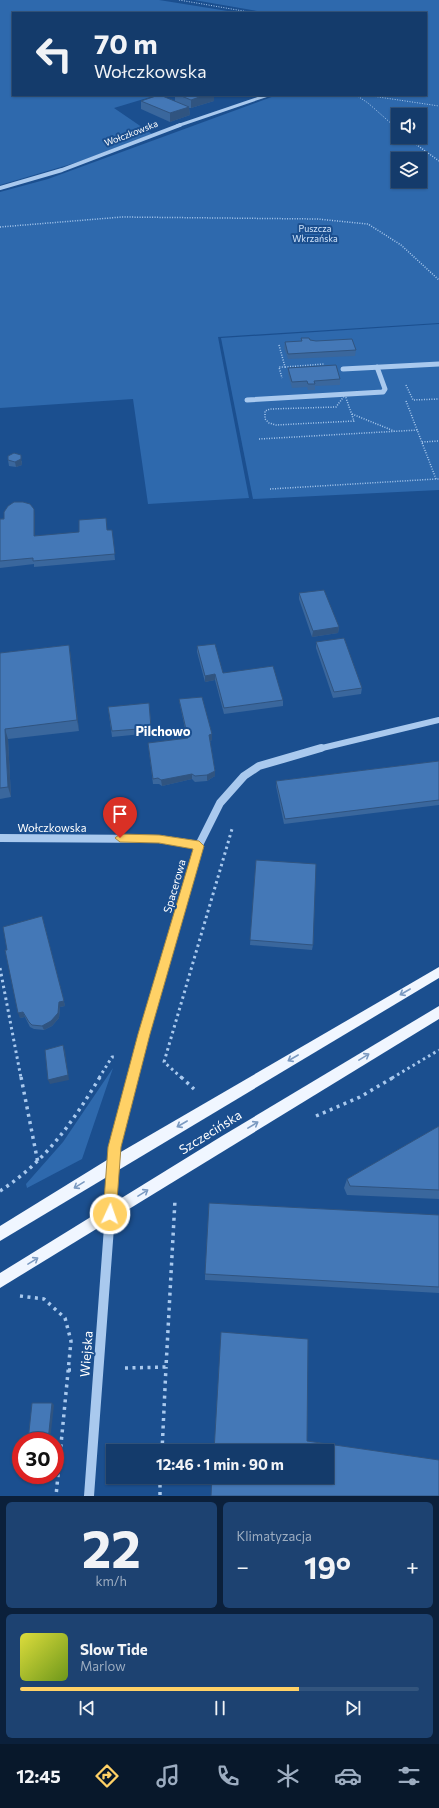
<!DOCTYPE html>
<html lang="pl">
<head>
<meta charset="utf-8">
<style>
  :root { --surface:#143b6b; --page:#1d4271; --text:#f1f3f6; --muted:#9dadc1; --line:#33557e; --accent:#ffd166 }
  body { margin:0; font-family:Commissioner,sans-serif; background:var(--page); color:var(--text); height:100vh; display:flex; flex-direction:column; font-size:15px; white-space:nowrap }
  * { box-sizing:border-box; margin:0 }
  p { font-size:13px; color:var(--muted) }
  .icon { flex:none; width:22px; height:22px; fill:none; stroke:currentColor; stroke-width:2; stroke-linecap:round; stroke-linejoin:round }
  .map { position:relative; height:1496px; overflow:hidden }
  .side { display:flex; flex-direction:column; gap:6px; padding:6px; background:#0b203b; flex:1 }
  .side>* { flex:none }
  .guide { position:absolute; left:12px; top:12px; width:415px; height:84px; border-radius:0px; box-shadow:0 1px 3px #0004,0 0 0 1px var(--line); background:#143b6b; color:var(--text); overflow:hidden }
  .fabs { position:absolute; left:391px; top:108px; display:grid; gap:8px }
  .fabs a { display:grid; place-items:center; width:36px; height:36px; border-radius:0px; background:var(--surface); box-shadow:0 1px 3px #0004,0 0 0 1px var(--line); font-size:20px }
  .speed { position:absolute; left:12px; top:1432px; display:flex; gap:8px; font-size:20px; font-weight:700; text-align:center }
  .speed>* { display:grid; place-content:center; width:52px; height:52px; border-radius:50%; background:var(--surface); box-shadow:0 1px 3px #0004,0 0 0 1px var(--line); line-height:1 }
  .speed .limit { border:6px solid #d22; background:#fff; color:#111 }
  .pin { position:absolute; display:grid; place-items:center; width:34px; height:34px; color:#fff; margin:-41px -17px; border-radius:50% 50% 50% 0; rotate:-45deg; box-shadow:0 0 4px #0007 }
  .pin .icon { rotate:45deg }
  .me { position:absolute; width:44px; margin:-22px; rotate:3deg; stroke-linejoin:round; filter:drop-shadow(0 0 3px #0008) }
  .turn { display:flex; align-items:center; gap:14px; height:84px; padding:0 16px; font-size:18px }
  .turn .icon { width:52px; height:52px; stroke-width:2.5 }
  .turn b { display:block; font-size:28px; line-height:34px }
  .big { font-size:30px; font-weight:700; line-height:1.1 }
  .side .widget { flex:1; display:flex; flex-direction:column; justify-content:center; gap:6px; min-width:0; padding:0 14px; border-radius:6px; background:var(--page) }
  .side .dial { align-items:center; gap:0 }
  .dial b { font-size:52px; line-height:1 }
  .song { display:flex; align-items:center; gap:12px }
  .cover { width:48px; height:48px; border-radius:6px; background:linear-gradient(135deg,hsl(60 70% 55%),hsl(80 70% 35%)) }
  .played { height:4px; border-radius:2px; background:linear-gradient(90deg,var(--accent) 70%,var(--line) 70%) }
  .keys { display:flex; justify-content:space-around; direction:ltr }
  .heat { display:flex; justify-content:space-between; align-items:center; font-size:22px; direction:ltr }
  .side .tiles { flex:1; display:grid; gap:6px; grid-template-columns:1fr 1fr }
  .widget:last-child { grid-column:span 2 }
  .trip { position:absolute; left:106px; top:1444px; width:228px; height:40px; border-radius:0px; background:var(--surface); box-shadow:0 1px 3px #0004,0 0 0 1px var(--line); font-weight:700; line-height:40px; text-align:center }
  .tab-bar { display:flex; height:64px; justify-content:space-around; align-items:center; background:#08182b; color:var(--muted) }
  .tab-bar .icon { width:28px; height:28px }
  .tab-bar .active { color:var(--accent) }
  .tab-bar b { font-size:18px; color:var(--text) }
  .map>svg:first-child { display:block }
  .green { fill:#2e69ad; fill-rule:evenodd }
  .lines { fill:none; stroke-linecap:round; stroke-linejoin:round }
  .path-far3 { stroke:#a9c9ee; stroke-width:1; stroke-dasharray:1 1.5; stroke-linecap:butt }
  .path-far2 { stroke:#a9c9ee; stroke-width:1.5; stroke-dasharray:1 1.5; stroke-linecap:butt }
  .path-far1 { stroke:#a9c9ee; stroke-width:3; stroke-dasharray:2.5 3.5; stroke-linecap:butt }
  .path { stroke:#a9c9ee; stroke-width:3.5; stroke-dasharray:3 4.5; stroke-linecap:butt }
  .minor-far5 { stroke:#a9c9ee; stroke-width:3 }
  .minor-far4 { stroke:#a9c9ee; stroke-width:4 }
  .minor-far3 { stroke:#a9c9ee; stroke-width:5 }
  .minor-far2 { stroke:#a9c9ee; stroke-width:6 }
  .minor-far1 { stroke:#a9c9ee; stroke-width:8 }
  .minor { stroke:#a9c9ee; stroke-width:10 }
  .major { fill:#f0f6ff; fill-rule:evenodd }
  .wall { fill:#3a679d }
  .shaded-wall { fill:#305480 }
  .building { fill:#4478b7; stroke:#305480 }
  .oneway { stroke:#7b9ac1 }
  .route { fill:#ffd166; stroke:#a68842 }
  .labels { text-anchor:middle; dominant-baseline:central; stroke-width:4; stroke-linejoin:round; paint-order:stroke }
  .far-street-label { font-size:9px; fill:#fff; stroke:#1b4f8f }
  .far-park-label { font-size:9px; fill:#cfe3fa; stroke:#1b4f8f }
  .street-label { font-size:11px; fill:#fff; stroke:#1b4f8f }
  .quarter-label { font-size:13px; font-weight:bold; fill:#fff; stroke:#1b4f8f }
  .near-street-label { font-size:13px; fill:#fff; stroke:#1b4f8f }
</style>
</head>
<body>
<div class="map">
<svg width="439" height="1496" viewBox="0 0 439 1496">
  <rect width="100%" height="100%" fill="#1b4f8f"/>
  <g class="green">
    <polygon points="0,0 159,0 240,13 13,13 13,95 157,95 114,108 152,134 78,162 0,185"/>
    <path d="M194,0H439V323L218,337L249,498L148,504L133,399L0,408V192L48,179L277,95H426V13H269ZM398,115H420V137H398ZM398,159H420V181H398Z"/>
    <polygon points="439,324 439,490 253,499 221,338"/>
    <polygon points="113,1068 82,1159 27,1188 26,1184 63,1142"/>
  </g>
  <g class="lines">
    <g class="path-far3">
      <polyline points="179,0 255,13"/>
      <polyline points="356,95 368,103 394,126"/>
      <polyline points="365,95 439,106"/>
    </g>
    <g class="path-far2">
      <polyline points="393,125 398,130"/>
      <polyline points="406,137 439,161"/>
      <polyline points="0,227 122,217 318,219 368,224 401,245 439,280"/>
      <polyline points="279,345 285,367 279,367 282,378"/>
      <polyline points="285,367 324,364"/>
      <polyline points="406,385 413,400 439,399"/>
      <polygon points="345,395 354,421 276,425 269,423 265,419 265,411 270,409 336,407"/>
      <polyline points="406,401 436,479 439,479"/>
      <polyline points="352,414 394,431"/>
      <polyline points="259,439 418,430"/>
      <polyline points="422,442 439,441"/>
      <polyline points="270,489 436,479"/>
    </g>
    <g class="path-far1">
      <polyline points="0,968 21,1078"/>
      <polyline points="99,1078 112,1057 117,1057"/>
      <polyline points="182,1078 164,1062 232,829"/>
      <polyline points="392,1078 439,1050"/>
    </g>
    <g class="path">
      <polyline points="21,1077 38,1163"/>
      <polyline points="181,1077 194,1089"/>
      <polyline points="316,1116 360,1097 394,1077"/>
      <path d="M0,1191C46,1161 72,1123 100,1077"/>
      <polyline points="20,1296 44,1299 65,1318 71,1341 56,1496"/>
      <polyline points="125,1368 166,1367 175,1200"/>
      <polyline points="68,1370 73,1370"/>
      <polyline points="162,1451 166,1367"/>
      <polyline points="160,1477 160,1496"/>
    </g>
    <polyline class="minor-far5" points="177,126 268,95"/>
    <polyline class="minor-far4" points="0,188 62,170 180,125"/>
    <g class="minor-far3">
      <polyline points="343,369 439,364"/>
      <polyline points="247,400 383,392 385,389 377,367"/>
    </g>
    <polyline class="minor-far2" points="318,749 439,720"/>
    <g class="minor-far1">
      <polyline points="0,838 159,839 199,845"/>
      <polyline points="132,1078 199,845 220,803 244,776 259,766 321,748"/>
    </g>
    <polyline class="minor" points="89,1496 115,1147 132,1077"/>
    <g class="major">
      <polygon points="439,967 439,978 0,1241 0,1226 107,1160"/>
      <polygon points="439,1006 439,1019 0,1288 0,1273 222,1136"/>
    </g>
  </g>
  <g class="wall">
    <polygon points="175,95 214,95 214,101 191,108 189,108 190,115 170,122 141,109 141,101 175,101"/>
    <polygon points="301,338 356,350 355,356 288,359 284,348 285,342 301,341"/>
    <polygon points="288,368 340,379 340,385 315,386 315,390 308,390 307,387 292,388 288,374"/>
    <polygon points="8,460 22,461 22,465 16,467 9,466"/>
    <polygon points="35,515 35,536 112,530 115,560 34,567 34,564 0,568 0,519"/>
    <polygon points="299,593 339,627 338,633 312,637 299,599"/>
    <polygon points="316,642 362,688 361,694 333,698 316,648"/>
    <polygon points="69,645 79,731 8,739 11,797 0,799 0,653"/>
    <polygon points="197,646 223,673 283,700 283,706 224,714 215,680 205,682 197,652"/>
    <polygon points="179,699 212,740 210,741 215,771 215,776 207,781 195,782 192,779 162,786 159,784 153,784 148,743 187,738 180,705"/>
    <polygon points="149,703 152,733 112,737 108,707"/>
    <polygon points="439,761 439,805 284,824 276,786 276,781"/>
    <polygon points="256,860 313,945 312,950 250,945"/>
    <polygon points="42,916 65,1006 60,1007 59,1018 52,1026 44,1030 34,1029 30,1027 25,1017 20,1018 7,950"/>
    <polygon points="439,1126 439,1199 347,1195 344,1188 347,1179"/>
    <polygon points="439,1215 439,1293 205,1280 205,1274"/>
  </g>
  <g class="shaded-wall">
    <polygon points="205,95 214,95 214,101 191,108 191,100"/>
    <polygon points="189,107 190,115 170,122 170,113"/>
    <polygon points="21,455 22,465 16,467 15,462"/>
    <polygon points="34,509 35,515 35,542 34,536"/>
    <polygon points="339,627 338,633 312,637 313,631"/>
    <polygon points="69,645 71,656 79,731 77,720"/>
    <polygon points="215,674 215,680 205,682 205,676"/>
    <polygon points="5,729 8,739 11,797 8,787"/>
    <polygon points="212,734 212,740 209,741 209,735"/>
    <polygon points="215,771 215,776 207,781 207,775"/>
    <polygon points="192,774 192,779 162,786 161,780"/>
    <polygon points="64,1001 65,1006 60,1007 59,1018 52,1026 44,1030 42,1026 59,1002"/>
    <polygon points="23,1012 25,1017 20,1018 18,1013"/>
    <polygon points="63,1045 65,1050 69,1080 50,1084 48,1080"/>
    <polygon points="52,1403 54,1405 50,1441 48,1441"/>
  </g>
  <g class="building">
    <polygon points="159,95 160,95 189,107 170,113 141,101"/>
    <polygon points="179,95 205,95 191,100"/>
    <polygon points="301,338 309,338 310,340 316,341 352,339 356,350 288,354 285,342 302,341"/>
    <polygon points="336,365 340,379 314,381 315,384 308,384 307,381 292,382 288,368"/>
    <polygon points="14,453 21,455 21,459 15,462 8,460 8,456"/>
    <polygon points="14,502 23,502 30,504 34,509 34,536 79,532 79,520 106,518 107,530 112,530 115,554 33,561 33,558 0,561 0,519 4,519 4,512 8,506"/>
    <polygon points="324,590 339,627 313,631 299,593"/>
    <polygon points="344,638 362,688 334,692 316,642"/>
    <polygon points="215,644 223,673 273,666 283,700 224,708 215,674 205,676 197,646"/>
    <polygon points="69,645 77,720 5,729 8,787 0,788 0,653"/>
    <polygon points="202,697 212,734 209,735 215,771 207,775 195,776 192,774 161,780 158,778 153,779 148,743 188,738 179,699"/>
    <polygon points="149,703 151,728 112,731 108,707"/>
    <polygon points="439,761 439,800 285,819 276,781"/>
    <polygon points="256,860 316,864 313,945 250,940"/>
    <polygon points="42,916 64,1001 59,1002 58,1013 51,1021 42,1026 32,1025 29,1022 23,1012 18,1013 5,950 7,950 3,927"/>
    <polygon points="63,1045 68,1075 48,1080 45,1050"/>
    <polygon points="439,1126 439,1190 350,1186 347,1179"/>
    <polygon points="209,1203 439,1215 439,1287 205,1274"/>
    <polygon points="221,1332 308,1339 307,1441 439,1460 439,1496 211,1496 212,1477 327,1477 327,1451 214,1451"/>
    <polygon points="32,1403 52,1403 48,1441 28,1441"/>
  </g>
  <defs><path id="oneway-shaft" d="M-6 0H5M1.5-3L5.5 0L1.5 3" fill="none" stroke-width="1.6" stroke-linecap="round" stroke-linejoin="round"/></defs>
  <g class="oneway">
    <use href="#oneway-shaft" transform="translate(405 992) rotate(150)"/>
    <use href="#oneway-shaft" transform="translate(364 1057) rotate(-31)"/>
    <use href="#oneway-shaft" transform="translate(293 1058) rotate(150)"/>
    <use href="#oneway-shaft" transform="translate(182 1124) rotate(150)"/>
    <use href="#oneway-shaft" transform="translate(253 1125) rotate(-31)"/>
    <use href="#oneway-shaft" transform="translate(79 1185) rotate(148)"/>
    <use href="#oneway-shaft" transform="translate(143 1193) rotate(-32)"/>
    <use href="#oneway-shaft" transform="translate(33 1261) rotate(-32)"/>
  </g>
  <polygon class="route" points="120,834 159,835 199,841 204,846 150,1034 121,1147 116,1214 114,1218 110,1220 105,1218 103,1214 108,1147 138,1034 193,849 159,843 120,842 115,838"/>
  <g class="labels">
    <g class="far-street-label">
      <text transform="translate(131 133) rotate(-21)">Wołczkowska</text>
    </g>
    <g class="far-park-label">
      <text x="315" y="228">Puszcza<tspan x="315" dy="10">Wkrzańska</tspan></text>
    </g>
    <g class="street-label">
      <text x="52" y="827">Wołczkowska</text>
      <text transform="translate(174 886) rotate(-74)">Spacerowa</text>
    </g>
    <g class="quarter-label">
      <text x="163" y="731">Pilchowo</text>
    </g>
    <g class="near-street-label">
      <text transform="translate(210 1132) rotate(-32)">Szczecińska</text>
      <text transform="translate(86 1354) rotate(-86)">Wiejska</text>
    </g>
  </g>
</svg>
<div class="fabs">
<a><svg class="icon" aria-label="sound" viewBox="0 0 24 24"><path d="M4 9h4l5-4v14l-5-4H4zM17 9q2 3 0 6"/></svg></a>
<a><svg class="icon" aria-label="layers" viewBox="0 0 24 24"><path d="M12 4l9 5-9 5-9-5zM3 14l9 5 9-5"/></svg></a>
</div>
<div class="speed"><div class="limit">30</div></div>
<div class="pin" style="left:120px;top:838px;background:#d93025"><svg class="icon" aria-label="arrive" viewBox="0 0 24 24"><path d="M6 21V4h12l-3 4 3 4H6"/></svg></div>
<svg class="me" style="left:110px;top:1214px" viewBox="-20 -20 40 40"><circle r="17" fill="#ffd166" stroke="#fff" stroke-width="3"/><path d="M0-11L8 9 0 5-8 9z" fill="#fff"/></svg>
<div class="trip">12:46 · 1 min · 90 m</div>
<div class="guide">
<div class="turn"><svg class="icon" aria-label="left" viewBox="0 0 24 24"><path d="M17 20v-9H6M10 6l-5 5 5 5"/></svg><div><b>70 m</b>Wołczkowska</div></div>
</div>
</div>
<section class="side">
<div class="tiles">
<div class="widget dial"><b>22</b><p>km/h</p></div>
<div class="widget"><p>Klimatyzacja</p>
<div class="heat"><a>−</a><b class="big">19°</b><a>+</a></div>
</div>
<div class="widget">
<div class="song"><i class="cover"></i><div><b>Slow Tide</b><p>Marlow</p></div></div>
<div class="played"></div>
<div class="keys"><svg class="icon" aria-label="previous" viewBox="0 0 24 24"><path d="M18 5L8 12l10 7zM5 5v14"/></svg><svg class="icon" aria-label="pause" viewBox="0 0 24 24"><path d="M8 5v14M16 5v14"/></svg><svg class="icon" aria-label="next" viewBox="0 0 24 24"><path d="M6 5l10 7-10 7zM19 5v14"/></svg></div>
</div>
</div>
</section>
<nav class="tab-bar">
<b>12:45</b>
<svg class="icon active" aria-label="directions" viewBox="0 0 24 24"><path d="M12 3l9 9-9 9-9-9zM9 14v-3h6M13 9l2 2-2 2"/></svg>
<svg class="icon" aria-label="music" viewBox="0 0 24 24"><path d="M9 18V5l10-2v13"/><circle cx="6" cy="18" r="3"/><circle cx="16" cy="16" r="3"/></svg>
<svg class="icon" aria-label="phone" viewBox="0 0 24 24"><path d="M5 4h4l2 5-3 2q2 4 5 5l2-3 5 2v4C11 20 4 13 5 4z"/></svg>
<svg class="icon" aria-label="climate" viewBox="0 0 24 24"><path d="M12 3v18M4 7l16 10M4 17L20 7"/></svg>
<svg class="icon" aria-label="car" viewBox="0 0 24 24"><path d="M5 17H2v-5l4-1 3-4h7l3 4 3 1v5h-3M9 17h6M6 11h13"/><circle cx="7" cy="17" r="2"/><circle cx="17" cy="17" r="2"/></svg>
<svg class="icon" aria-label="filters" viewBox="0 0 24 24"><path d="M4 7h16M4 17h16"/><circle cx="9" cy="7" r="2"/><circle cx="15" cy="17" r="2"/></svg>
</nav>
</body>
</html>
